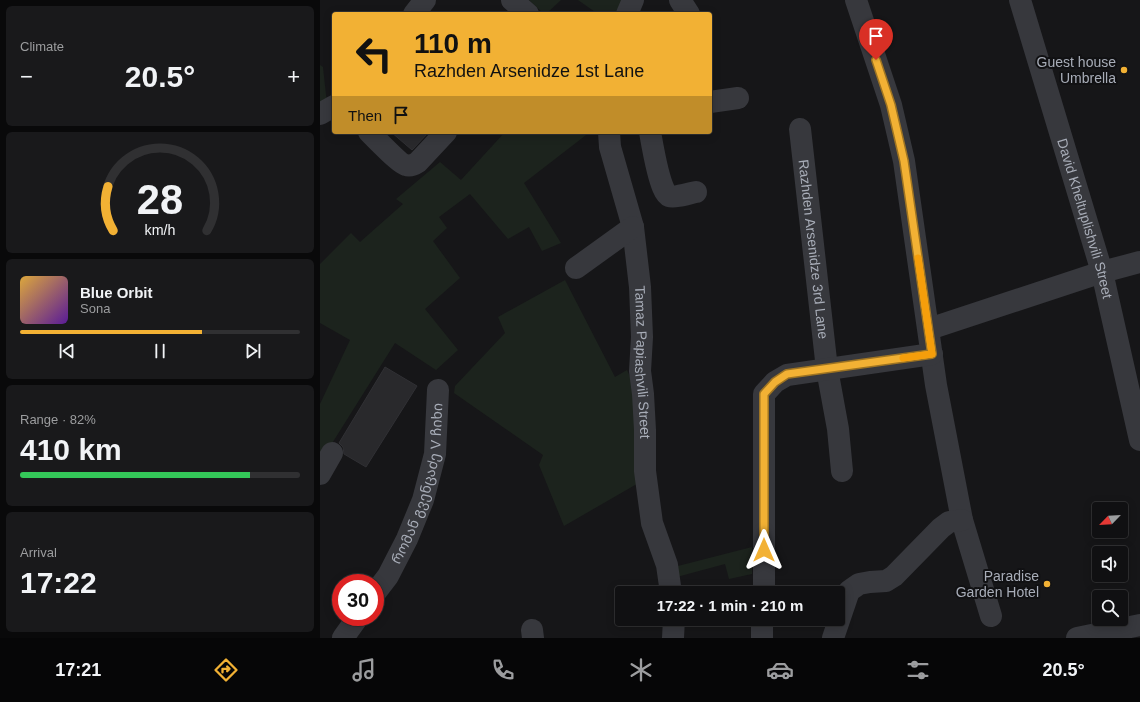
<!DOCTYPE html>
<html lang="en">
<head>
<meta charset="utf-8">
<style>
  :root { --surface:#101012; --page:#19191b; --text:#f1f3f6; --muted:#9c9d9f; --line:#303032; --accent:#f2b134 }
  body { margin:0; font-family:Helvetica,"Noto Sans Georgian",sans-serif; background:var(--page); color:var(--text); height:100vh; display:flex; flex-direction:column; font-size:15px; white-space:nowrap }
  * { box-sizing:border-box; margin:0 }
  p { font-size:13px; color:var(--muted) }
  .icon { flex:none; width:22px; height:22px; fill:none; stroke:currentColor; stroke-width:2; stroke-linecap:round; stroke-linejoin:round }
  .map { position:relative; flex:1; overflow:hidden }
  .sheet { display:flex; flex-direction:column; gap:6px; padding:6px; background:#09090a; width:320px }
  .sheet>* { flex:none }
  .top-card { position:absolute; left:12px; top:12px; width:380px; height:122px; border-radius:4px; box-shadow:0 2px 10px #0003,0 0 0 1px var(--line); background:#f2b134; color:#111; overflow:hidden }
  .needle { width:26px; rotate:245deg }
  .fabs { position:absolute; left:772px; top:502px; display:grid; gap:8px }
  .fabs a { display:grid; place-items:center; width:36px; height:36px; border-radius:4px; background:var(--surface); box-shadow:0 2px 10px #0003,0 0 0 1px var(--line); font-size:20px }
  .speed { position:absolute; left:12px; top:574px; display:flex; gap:8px; font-size:20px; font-weight:700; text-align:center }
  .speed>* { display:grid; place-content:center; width:52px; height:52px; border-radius:50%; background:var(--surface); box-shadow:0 2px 10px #0003,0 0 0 1px var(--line); line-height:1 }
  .speed .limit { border:6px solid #d22; background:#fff; color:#111 }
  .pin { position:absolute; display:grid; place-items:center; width:34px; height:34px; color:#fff; margin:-41px -17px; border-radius:50% 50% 50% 0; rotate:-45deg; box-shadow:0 0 4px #0007 }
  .pin .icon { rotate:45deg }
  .me { position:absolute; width:44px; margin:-22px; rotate:0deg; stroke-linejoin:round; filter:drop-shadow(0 0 3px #0008) }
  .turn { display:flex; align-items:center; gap:14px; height:84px; padding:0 16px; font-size:18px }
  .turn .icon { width:52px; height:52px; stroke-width:2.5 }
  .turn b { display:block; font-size:28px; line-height:34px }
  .then { display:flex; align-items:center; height:38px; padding:0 16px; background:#0003; gap:8px; font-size:15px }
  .big { font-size:30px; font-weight:800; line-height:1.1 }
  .sheet .tile { flex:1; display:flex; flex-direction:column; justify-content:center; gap:6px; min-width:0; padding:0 14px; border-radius:6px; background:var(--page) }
  .sheet .dial { align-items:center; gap:0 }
  .dial svg { height:104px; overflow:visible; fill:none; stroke:var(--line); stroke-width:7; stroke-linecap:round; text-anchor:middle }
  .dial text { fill:var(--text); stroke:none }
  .song { display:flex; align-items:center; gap:12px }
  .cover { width:48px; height:48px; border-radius:6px; background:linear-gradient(135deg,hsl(40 70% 55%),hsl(270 70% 35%)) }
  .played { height:4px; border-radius:2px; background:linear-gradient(90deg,var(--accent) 65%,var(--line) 65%) }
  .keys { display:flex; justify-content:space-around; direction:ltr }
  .heat { display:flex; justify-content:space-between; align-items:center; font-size:22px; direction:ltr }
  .charge { height:6px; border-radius:3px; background:linear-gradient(90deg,#34c759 82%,var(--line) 0) }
  .trip { position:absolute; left:295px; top:586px; width:230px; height:40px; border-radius:4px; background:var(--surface); box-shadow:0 2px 10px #0003,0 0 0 1px var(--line); font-weight:800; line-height:40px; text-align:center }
  .tabs { display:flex; height:64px; justify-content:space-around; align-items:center; background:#060607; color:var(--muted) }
  .tabs .icon { width:28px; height:28px }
  .tabs .selected { color:var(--accent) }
  .tabs b { font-size:18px; color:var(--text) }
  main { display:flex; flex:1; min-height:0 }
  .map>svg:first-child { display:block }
  .green { fill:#1c231d }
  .building { fill:#29292c; stroke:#303034 }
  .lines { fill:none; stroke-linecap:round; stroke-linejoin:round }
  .minor { stroke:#37383d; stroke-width:22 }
  .route-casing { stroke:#9d7322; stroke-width:10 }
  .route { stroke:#f2b134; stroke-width:7 }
  .slow { stroke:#f59e0b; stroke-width:7 }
  .poi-dot { fill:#f2b134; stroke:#111113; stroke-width:1.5 }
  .labels { text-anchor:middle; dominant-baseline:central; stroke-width:4; stroke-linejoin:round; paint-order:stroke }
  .poi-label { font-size:14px; fill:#a8adb8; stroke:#111113; text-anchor:end }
  .street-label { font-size:14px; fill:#a8adb8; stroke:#111113 }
</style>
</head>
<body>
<main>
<section class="sheet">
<div class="tile"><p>Climate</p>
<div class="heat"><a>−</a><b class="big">20.5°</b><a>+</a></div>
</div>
<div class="tile dial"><svg viewBox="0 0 100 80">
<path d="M14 69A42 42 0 1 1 86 69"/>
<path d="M14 69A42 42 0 0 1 10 35" stroke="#f2b134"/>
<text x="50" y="56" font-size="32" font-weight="700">28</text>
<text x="50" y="72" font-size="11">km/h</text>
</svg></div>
<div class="tile">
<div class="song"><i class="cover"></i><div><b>Blue Orbit</b><p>Sona</p></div></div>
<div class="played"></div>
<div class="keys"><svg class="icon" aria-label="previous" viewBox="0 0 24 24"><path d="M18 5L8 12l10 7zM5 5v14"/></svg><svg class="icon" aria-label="pause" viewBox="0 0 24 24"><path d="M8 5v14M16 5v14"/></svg><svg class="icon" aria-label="next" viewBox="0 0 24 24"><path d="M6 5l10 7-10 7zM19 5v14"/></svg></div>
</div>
<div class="tile"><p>Range · 82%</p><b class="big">410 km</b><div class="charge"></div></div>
<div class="tile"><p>Arrival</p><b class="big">17:22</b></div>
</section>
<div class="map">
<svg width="820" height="638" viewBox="0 0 820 638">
  <rect width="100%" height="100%" fill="#161618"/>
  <g class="green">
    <polygon points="209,0 241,0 226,14 224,14"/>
    <polygon points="258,0 308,0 304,14 278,14"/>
    <polygon points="0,65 3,67 7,104 0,108"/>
    <polygon points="185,132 270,132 204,183 241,243 222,251 209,227 188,239 150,194 119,217 127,228 113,241 140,278 105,309 138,350 116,370 75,343 11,445 5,445 0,453 0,404 30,340 0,323 0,264 31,233 40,242 83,204 76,199 120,162 141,180"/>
    <polygon points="245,280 295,377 307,370 318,395 322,481 244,526 219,465 223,455 134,393 135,386 185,333 178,317"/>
    <polygon points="432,547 432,574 409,579 405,564 353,578 350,568"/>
  </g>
  <g class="building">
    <polygon points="71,132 109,132 92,150"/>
    <polygon points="65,367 97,386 46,467 24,454 23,447 19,443"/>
  </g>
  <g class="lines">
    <g class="minor">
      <polyline points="192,0 208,14"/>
      <polyline points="360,0 369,14"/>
      <polyline points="536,0 571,105 584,161 616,385 642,520 671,616"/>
      <path id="s1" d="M700,0L782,272L820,440"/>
      <polyline points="94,14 105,0"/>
      <polyline points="307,14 313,0"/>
      <polyline points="390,102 418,98"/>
      <polyline points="0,114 14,106"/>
      <path id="s2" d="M480,129L507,369L518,429L522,471"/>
      <path d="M49,132C55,138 80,164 86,165C91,167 95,164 98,162L126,132"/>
      <path id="s3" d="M289,132L290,147L313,227L320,287L322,337L320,371L323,394L325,430V471L332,523L347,565L351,593"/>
      <path d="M330,132C332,143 340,193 349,196C355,198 370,193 376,192"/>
      <polyline points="256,268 313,227"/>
      <polyline points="609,329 782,272 820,262"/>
      <polyline points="0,474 12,453"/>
      <path id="s4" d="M55,593L68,576L87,539L103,500L115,454L118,390"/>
      <polyline points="444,593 444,394 455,382 467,375 612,354"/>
      <polyline points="212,630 213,638"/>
      <polyline points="23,638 38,617"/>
      <polyline points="353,638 354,619"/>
      <polyline points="442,638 442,619"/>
      <polyline points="513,638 529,591 539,584 550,582 566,581 574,576 621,528 629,522 642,520"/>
      <polyline points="757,638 820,625"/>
    </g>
  </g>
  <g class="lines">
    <g class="route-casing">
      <polyline id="route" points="444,550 444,394 455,382 467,374 612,354 584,161 571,105 556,60"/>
    </g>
    <use href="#route" class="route"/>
    <polyline class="slow" points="583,358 612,354 598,258"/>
  </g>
  <g class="poi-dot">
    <circle cx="804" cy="70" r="4"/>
    <circle cx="727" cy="584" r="4"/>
  </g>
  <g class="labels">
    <g class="poi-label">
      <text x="796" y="62">Guest house<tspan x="796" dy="16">Umbrella</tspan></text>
      <text x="719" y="576">Paradise<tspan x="719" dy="16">Garden Hotel</tspan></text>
    </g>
    <g class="street-label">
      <text stroke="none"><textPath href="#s1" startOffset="228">David Kheltuplishvili Street</textPath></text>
      <text stroke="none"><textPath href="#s2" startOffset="121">Razhden Arsenidze 3rd Lane</textPath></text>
      <text stroke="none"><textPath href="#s3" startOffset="234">Tamaz Papiashvili Street</textPath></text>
      <text stroke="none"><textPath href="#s4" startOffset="120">რომან გვენცაძე V ჩიხი</textPath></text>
    </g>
  </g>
</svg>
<div class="fabs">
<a><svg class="needle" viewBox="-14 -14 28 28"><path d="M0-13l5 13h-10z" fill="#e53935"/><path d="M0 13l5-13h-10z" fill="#9c9d9f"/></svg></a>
<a><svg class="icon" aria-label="sound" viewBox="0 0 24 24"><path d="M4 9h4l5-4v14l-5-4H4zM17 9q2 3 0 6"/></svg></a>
<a><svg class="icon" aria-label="search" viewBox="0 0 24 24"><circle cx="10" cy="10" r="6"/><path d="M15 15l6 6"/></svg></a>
</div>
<div class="speed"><div class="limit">30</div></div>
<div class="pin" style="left:556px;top:60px;background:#d93025"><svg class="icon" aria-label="arrive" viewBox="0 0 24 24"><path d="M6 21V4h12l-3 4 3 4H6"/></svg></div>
<svg class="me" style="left:444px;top:550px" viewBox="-20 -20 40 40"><path d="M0-17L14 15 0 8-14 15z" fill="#f2b134" stroke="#fff" stroke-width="4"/></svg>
<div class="trip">17:22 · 1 min · 210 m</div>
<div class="top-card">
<div class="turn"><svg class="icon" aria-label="left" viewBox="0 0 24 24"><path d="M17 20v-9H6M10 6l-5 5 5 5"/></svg><div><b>110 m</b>Razhden Arsenidze 1st Lane</div></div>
<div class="then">Then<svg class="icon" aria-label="arrive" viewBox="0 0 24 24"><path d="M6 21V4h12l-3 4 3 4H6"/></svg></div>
</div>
</div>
</main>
<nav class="tabs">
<b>17:21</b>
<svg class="icon selected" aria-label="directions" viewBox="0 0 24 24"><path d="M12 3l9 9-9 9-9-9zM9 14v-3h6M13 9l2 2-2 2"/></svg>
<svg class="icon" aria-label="music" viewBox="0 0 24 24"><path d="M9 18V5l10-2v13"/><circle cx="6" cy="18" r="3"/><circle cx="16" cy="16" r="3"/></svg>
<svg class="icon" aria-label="phone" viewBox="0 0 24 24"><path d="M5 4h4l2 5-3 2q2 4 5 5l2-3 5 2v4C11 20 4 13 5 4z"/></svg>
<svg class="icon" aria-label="climate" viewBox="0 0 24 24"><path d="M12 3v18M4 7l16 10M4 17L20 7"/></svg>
<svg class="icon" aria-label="car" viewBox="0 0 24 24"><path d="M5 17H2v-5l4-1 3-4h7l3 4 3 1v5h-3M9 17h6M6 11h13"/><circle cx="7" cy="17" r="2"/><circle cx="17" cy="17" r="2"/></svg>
<svg class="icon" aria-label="filters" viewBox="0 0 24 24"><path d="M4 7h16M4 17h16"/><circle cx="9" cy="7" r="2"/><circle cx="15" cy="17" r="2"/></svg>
<b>20.5°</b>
</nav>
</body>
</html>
